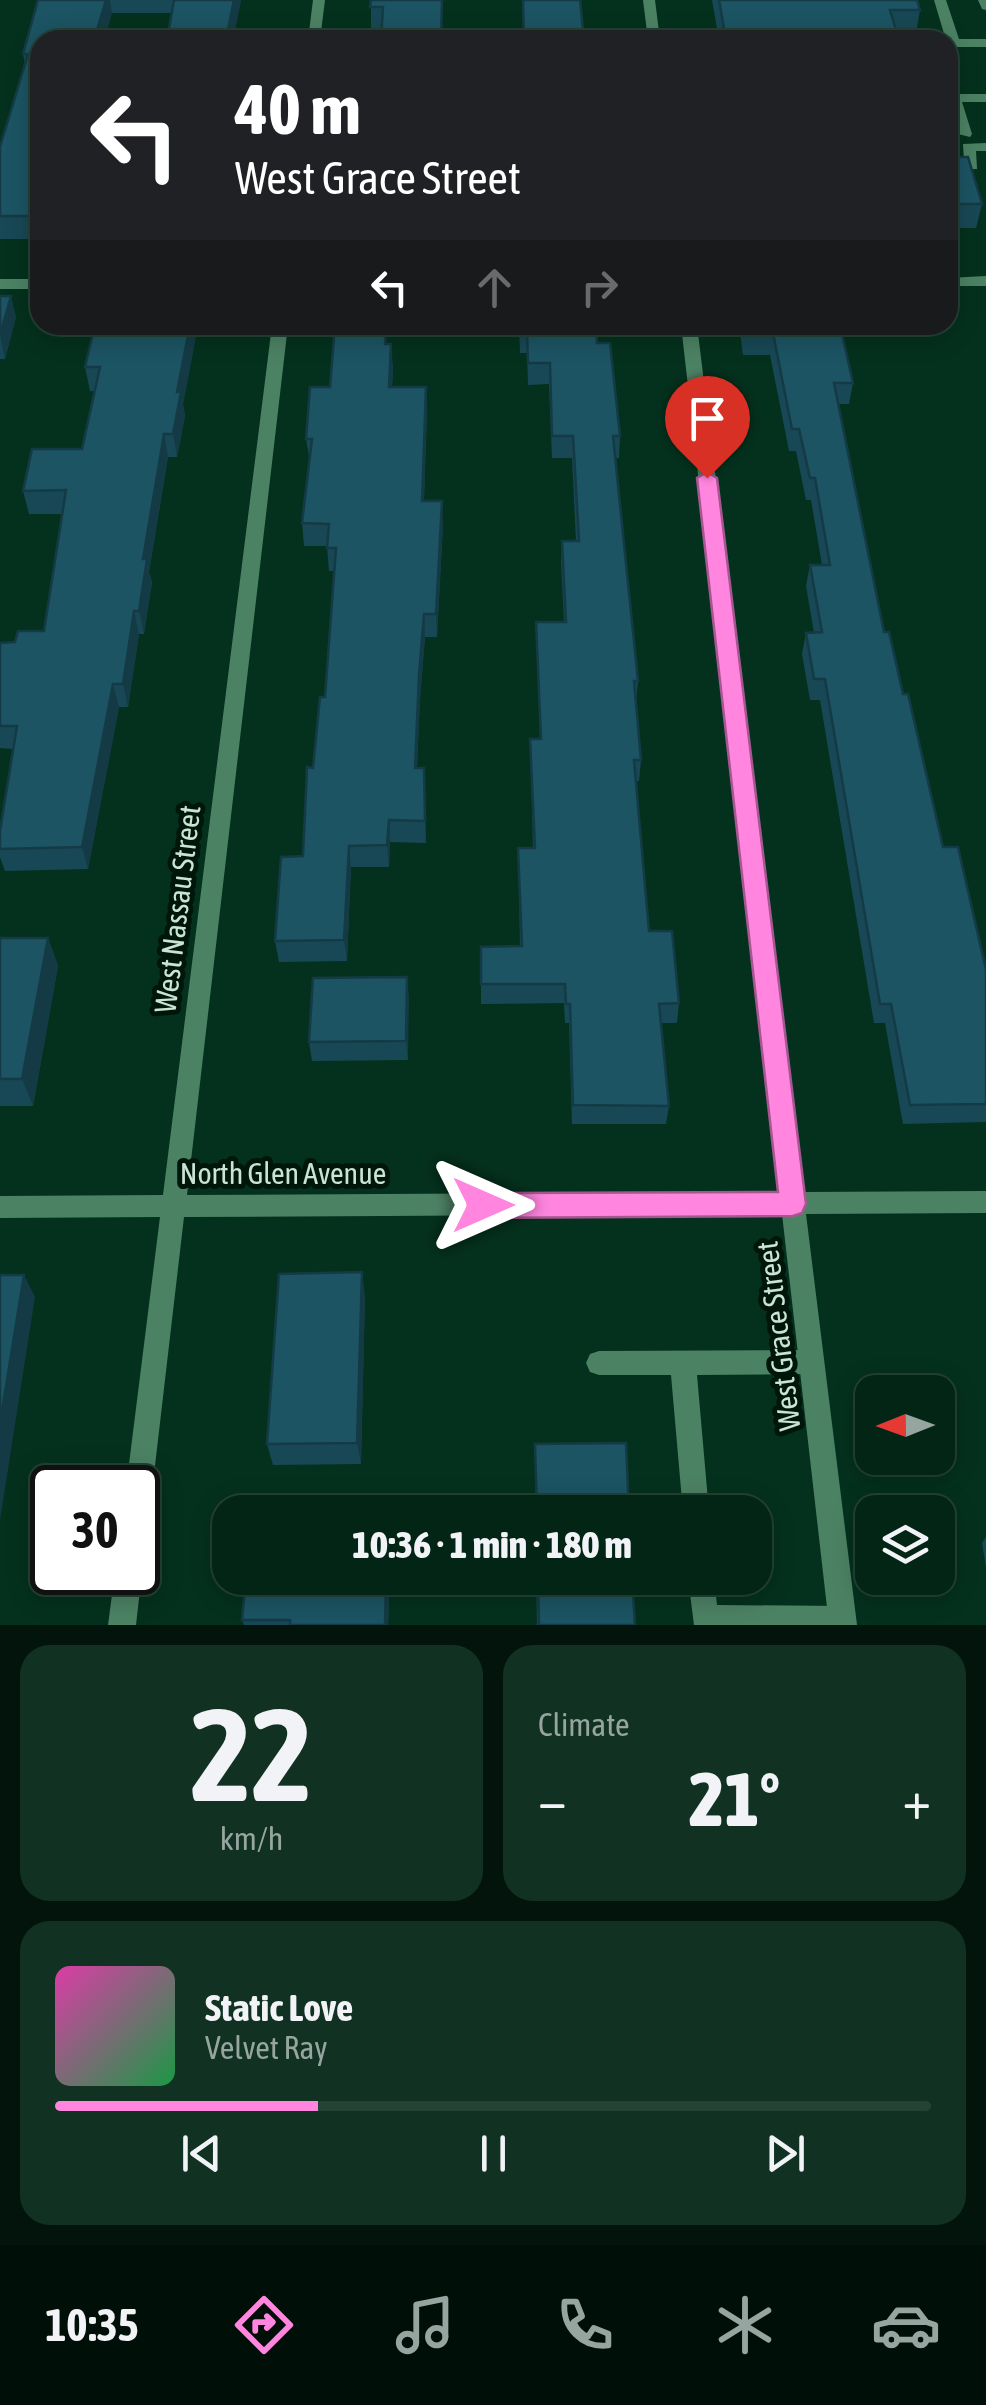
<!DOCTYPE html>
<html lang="en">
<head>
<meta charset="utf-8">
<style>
  :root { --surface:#032516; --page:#113123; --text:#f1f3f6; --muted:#97a5a1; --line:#244235; --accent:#ff85de }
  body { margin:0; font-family:"Asap Condensed",sans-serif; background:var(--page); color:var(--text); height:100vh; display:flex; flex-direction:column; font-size:38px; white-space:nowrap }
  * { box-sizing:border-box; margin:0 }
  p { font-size:32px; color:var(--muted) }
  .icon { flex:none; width:55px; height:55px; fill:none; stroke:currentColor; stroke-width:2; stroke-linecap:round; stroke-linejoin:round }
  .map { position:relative; height:1625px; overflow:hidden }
  .drawer { display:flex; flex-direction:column; gap:20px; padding:20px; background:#02140c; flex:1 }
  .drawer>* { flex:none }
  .hud { position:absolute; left:30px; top:30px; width:928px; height:305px; border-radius:30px; box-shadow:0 5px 25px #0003,0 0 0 2px var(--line); background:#202124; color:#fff; overflow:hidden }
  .needle { width:65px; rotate:269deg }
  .controls { position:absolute; left:855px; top:1375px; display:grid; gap:20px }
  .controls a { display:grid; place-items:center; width:100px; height:100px; border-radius:20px; background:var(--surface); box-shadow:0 5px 25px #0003,0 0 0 2px var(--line); font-size:50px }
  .speed { position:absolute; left:30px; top:1465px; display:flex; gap:20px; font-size:50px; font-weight:700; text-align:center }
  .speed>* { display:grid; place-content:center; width:130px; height:130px; border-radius:50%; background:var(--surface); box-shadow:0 5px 25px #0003,0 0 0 2px var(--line); line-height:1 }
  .speed .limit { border:5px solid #111; border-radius:15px; background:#fff; color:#111 }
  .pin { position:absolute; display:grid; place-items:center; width:85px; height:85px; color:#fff; margin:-102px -42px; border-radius:50% 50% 50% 0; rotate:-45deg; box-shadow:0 0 10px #0007 }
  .pin .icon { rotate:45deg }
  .me { position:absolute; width:110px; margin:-55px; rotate:90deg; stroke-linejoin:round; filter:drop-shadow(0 0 8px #0008) }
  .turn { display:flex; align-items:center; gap:35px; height:210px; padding:0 40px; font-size:45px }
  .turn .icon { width:130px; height:130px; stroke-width:2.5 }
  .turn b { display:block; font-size:70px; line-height:85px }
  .lanes { display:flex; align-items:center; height:95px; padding:0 40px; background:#0003; justify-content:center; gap:50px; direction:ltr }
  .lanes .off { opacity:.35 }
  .big { font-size:75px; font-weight:800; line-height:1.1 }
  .drawer .tile { flex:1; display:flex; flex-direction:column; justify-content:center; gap:15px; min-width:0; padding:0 35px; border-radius:30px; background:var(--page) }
  .drawer .dial { align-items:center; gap:0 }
  .dial b { font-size:130px; line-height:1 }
  .song { display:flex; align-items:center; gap:30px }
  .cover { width:120px; height:120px; border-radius:15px; background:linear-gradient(135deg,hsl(320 70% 55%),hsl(140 70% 35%)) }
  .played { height:10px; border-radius:5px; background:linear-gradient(90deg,var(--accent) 30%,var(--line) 30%) }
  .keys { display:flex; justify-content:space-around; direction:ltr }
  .heat { display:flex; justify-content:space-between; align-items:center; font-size:55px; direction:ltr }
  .drawer .tiles { flex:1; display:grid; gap:20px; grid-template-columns:1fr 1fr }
  .tile:last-child { grid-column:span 2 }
  .trip { position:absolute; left:212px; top:1495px; width:560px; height:100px; border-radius:30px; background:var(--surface); box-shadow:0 5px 25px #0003,0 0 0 2px var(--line); font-weight:800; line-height:100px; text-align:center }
  .dock { display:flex; height:160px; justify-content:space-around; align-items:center; background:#010f09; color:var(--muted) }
  .dock .icon { width:70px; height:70px }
  .dock .selected { color:var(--accent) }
  .dock b { font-size:45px; color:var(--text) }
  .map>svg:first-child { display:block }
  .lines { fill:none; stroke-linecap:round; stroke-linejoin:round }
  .service { fill:#4c8264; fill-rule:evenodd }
  .minor { fill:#4c8264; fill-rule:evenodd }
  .tertiary { fill:#4c8264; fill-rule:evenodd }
  .wall { fill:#184855 }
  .shaded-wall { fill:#143b45 }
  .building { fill:#1c5463; stroke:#143b45; stroke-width:2.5 }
  .route { fill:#ff85de; stroke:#a65690; stroke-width:2.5 }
  .labels { text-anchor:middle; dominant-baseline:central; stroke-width:10; stroke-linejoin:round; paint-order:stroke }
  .street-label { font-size:30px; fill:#c8e4d3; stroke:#01160a }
</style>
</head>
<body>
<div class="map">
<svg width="986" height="1625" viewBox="0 0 986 1625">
  <rect width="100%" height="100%" fill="#04311d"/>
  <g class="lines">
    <g class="service">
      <polygon points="934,0 946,0 959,39 986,39 986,47 948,47"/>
      <polygon points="948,75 955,79 959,94 986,94 986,102 962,102 972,134 970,137 958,134 948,100"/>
      <polygon points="986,143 986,151 976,151 977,169 948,170 948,162 964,162 963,144"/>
      <polygon points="811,1350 820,1353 824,1362 820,1371 811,1374 697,1375 709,1512 683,1512 671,1375 599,1375 590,1372 586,1363 590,1354 599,1351"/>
      <polygon points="688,1578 714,1578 717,1605 842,1606 852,1610 856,1620 854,1625 694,1625"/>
    </g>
    <g class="minor">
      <polygon points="313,0 325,0 320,40 308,40"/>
      <polygon points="643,0 655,0 660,40 648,40"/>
      <polygon points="986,276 986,286 948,286 948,278"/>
      <rect x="0" y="279" width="40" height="10"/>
      <polygon points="272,325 288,325 187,1195 780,1192 681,325 697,325 803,1192 986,1191 986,1213 806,1214 857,1625 829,1625 782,1214 184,1217 151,1500 147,1509 138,1513 138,1488 126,1488 160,1217 0,1218 0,1196 163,1195"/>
      <polygon points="138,1562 142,1572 136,1625 108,1625 115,1572 138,1572"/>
    </g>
    <polygon class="tertiary" points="978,0 986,0 986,10 982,9"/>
  </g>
  <g class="wall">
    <polygon points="38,0 241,0 233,40 172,13 112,13 40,40 40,239 0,239 0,147 25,65 23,54"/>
    <polygon points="371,0 442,0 442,40 381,40 382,28 371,28"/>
    <polygon points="712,0 917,0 920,10 916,33 896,33 899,40 719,40"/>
    <polygon points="948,119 950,147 982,204 976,228 948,228"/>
    <polygon points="0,296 16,317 5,359 0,359"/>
    <polygon points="95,325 198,325 183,404 185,416 177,457 168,457 149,572 152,582 144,634 139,634 128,707 119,707 88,869 5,871 0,857 0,831 13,749 0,748 0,643 15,642 44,631 63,514 29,514 23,491 82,449 95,391 90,391 85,367"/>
    <polygon points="519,325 596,325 597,343 620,436 619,458 615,458 638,681 636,702 641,760 639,781 636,781 649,931 679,1003 677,1023 661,1023 669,1106 666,1124 572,1124 569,1023 565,1023 564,1003 481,1004 481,947 520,946 518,848 533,848 530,739 540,739 536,622 564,622 561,562 562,541 576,541 572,458 552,458 549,384 528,385 527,353 520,353"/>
    <polygon points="739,325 840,325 853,383 849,404 839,404 884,632 903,694 943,847 986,970 986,1122 903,1124 885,1023 874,1023 820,700 810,700 802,654 806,633 814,633 806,586 810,565 822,565 811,500 806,500 796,451 789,451 770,355 743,355"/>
    <polygon points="388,344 393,367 392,387 426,387 427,410 424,501 443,524 437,637 425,637 420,698 417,768 424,768 426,843 390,842 389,867 351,867 347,961 279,962 275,941 303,856 313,768 325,697 334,571 329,571 327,546 304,546 302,523 310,462 306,439 330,387"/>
    <polygon points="0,938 48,938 58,966 33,1106 0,1106"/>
    <polygon points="407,977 408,1060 312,1061 309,1042"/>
    <polygon points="365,1296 361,1464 273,1465 267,1444"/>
    <polygon points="535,1444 629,1512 535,1512"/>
    <polygon points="986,1537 986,1567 982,1543"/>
    <polygon points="390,1578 388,1625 244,1625 242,1620"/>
    <polygon points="536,1578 632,1578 635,1625 537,1625"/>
  </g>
  <g class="shaded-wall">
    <polygon points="106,0 110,0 112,13 105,40 94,40"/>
    <polygon points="234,0 241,0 233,40 226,40"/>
    <polygon points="11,296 16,317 5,359 0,335"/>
    <polygon points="190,325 198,325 183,404 185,416 177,457 173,434 177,392"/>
    <polygon points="391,344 393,367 391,410 389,387"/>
    <polygon points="426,387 427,410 423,524 422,501"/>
    <polygon points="164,434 168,457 149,572 152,582 144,634 139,611 143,559"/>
    <polygon points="442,501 443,524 437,637 436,614"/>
    <polygon points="134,611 139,634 128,707 123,684"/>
    <polygon points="424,614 425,637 420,698 416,790 415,768 419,675"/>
    <polygon points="113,684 119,707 88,869 82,847"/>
    <polygon points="389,820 390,842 389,867 387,845"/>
    <polygon points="349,846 351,867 347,961 344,940"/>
    <polygon points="48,938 58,966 33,1106 22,1079"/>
    <polygon points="407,977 409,997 408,1060 406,1041"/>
    <polygon points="362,1272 365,1296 361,1464 357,1443"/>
    <polygon points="24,1275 35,1297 0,1520 0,1423"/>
    <polygon points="386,1578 390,1578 388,1625 385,1625"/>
  </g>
  <g class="building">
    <polygon points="38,0 106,0 94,40 40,40 40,216 0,216 0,147 28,54 23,54"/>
    <polygon points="174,0 234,0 226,40 167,40"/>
    <polygon points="371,0 442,0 441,40 381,40 383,7 370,7"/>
    <polygon points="523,0 580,0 584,40 524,40"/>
    <polygon points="719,0 917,0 920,10 890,10 899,40 726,40"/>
    <polygon points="948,119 952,135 949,146 959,157 968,157 982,204 948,204"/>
    <polygon points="0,296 11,296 0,335"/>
    <polygon points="95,325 190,325 177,392 181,392 173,434 164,434 143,559 147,559 139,611 134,611 123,684 113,684 82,847 0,849 0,831 17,726 0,726 0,643 15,642 18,631 44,631 66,490 23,491 32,449 82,449 100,367 85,367"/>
    <polygon points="335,325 386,325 385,344 391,344 389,387 426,387 422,501 442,501 436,614 424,614 419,675 415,768 424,768 425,821 389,820 387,845 349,846 344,940 275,941 281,857 303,856 307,767 313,768 320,697 325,697 336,548 327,548 329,524 302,523 312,439 306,439 310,387 330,387"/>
    <polygon points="520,325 596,325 597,343 610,343 620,436 613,436 638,681 634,681 641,760 634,760 649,931 672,931 679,1003 659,1004 669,1106 573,1105 570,1004 566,1004 565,984 481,984 481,947 522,946 518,848 535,848 530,739 541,739 536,622 566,622 562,541 579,541 573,436 552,436 550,363 528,363 527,332 520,332"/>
    <polygon points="745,325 840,325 853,383 834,383 884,632 889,632 903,694 908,694 943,847 958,847 986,970 986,1104 910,1105 891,1004 880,1004 825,679 814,679 806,633 822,632 810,565 830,565 815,478 810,478 799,429 792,429 773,333 746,333"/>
    <polygon points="0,938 48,938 22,1079 0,1079"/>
    <polygon points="407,977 406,1041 309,1042 313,978"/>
    <polygon points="362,1272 357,1443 267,1444 279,1274"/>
    <polygon points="0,1275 24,1275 0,1423"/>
    <polygon points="626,1443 629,1512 537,1512 535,1444"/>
    <polygon points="246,1578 386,1578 385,1625 290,1625 290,1620 242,1620"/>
    <polygon points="538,1578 632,1578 635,1625 539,1625"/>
  </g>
  <polygon class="route" points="707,472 717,478 806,1204 802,1213 793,1216 483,1218 474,1214 470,1205 474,1197 483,1193 778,1192 697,478"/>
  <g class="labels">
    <g class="street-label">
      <text transform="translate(177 909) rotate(-83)">West Nassau Street</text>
      <text x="283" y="1173">North Glen Avenue</text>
      <text transform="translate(778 1336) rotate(-97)">West Grace Street</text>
    </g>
  </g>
</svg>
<div class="controls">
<a><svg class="needle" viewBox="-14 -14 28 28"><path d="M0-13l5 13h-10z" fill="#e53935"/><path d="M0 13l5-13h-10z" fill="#97a5a1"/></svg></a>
<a><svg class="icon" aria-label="layers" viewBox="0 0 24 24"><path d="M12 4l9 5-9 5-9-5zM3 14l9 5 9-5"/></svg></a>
</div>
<div class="speed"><div class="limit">30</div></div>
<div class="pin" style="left:707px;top:478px;background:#d93025"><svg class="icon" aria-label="arrive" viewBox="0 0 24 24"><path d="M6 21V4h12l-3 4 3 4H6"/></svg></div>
<svg class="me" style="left:483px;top:1205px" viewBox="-20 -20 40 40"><path d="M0-17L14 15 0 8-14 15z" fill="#ff85de" stroke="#fff" stroke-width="4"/></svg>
<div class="trip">10:36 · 1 min · 180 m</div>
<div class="hud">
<div class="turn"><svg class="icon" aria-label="left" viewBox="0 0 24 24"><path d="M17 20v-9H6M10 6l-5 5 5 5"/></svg><div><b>40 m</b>West Grace Street</div></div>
<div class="lanes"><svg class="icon" aria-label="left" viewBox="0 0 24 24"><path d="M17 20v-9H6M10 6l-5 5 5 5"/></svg><svg class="icon off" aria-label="ahead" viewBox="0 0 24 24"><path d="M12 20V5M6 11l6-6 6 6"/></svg><svg class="icon off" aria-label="right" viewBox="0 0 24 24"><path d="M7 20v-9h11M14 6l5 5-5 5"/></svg></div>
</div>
</div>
<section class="drawer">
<div class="tiles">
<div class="tile dial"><b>22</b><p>km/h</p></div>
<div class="tile"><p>Climate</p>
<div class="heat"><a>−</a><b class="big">21°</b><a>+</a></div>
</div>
<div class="tile">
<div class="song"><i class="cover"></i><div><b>Static Love</b><p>Velvet Ray</p></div></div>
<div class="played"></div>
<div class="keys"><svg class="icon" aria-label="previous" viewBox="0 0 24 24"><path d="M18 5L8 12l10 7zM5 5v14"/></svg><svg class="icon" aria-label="pause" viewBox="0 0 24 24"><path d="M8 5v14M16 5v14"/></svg><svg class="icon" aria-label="next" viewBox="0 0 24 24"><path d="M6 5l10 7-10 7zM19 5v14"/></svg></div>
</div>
</div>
</section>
<nav class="dock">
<b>10:35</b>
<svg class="icon selected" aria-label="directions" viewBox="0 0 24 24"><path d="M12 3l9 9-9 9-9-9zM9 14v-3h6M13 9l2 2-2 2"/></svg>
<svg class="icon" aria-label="music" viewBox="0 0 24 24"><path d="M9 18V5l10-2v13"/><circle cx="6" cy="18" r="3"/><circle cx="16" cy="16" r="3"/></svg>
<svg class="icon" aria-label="phone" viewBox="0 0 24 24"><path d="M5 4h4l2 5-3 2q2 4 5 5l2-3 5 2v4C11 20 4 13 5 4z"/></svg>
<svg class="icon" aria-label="climate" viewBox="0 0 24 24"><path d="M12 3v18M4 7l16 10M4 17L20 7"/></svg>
<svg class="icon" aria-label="car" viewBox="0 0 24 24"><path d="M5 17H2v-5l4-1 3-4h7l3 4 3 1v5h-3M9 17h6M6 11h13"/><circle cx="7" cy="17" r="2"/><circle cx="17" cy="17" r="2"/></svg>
</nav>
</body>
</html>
